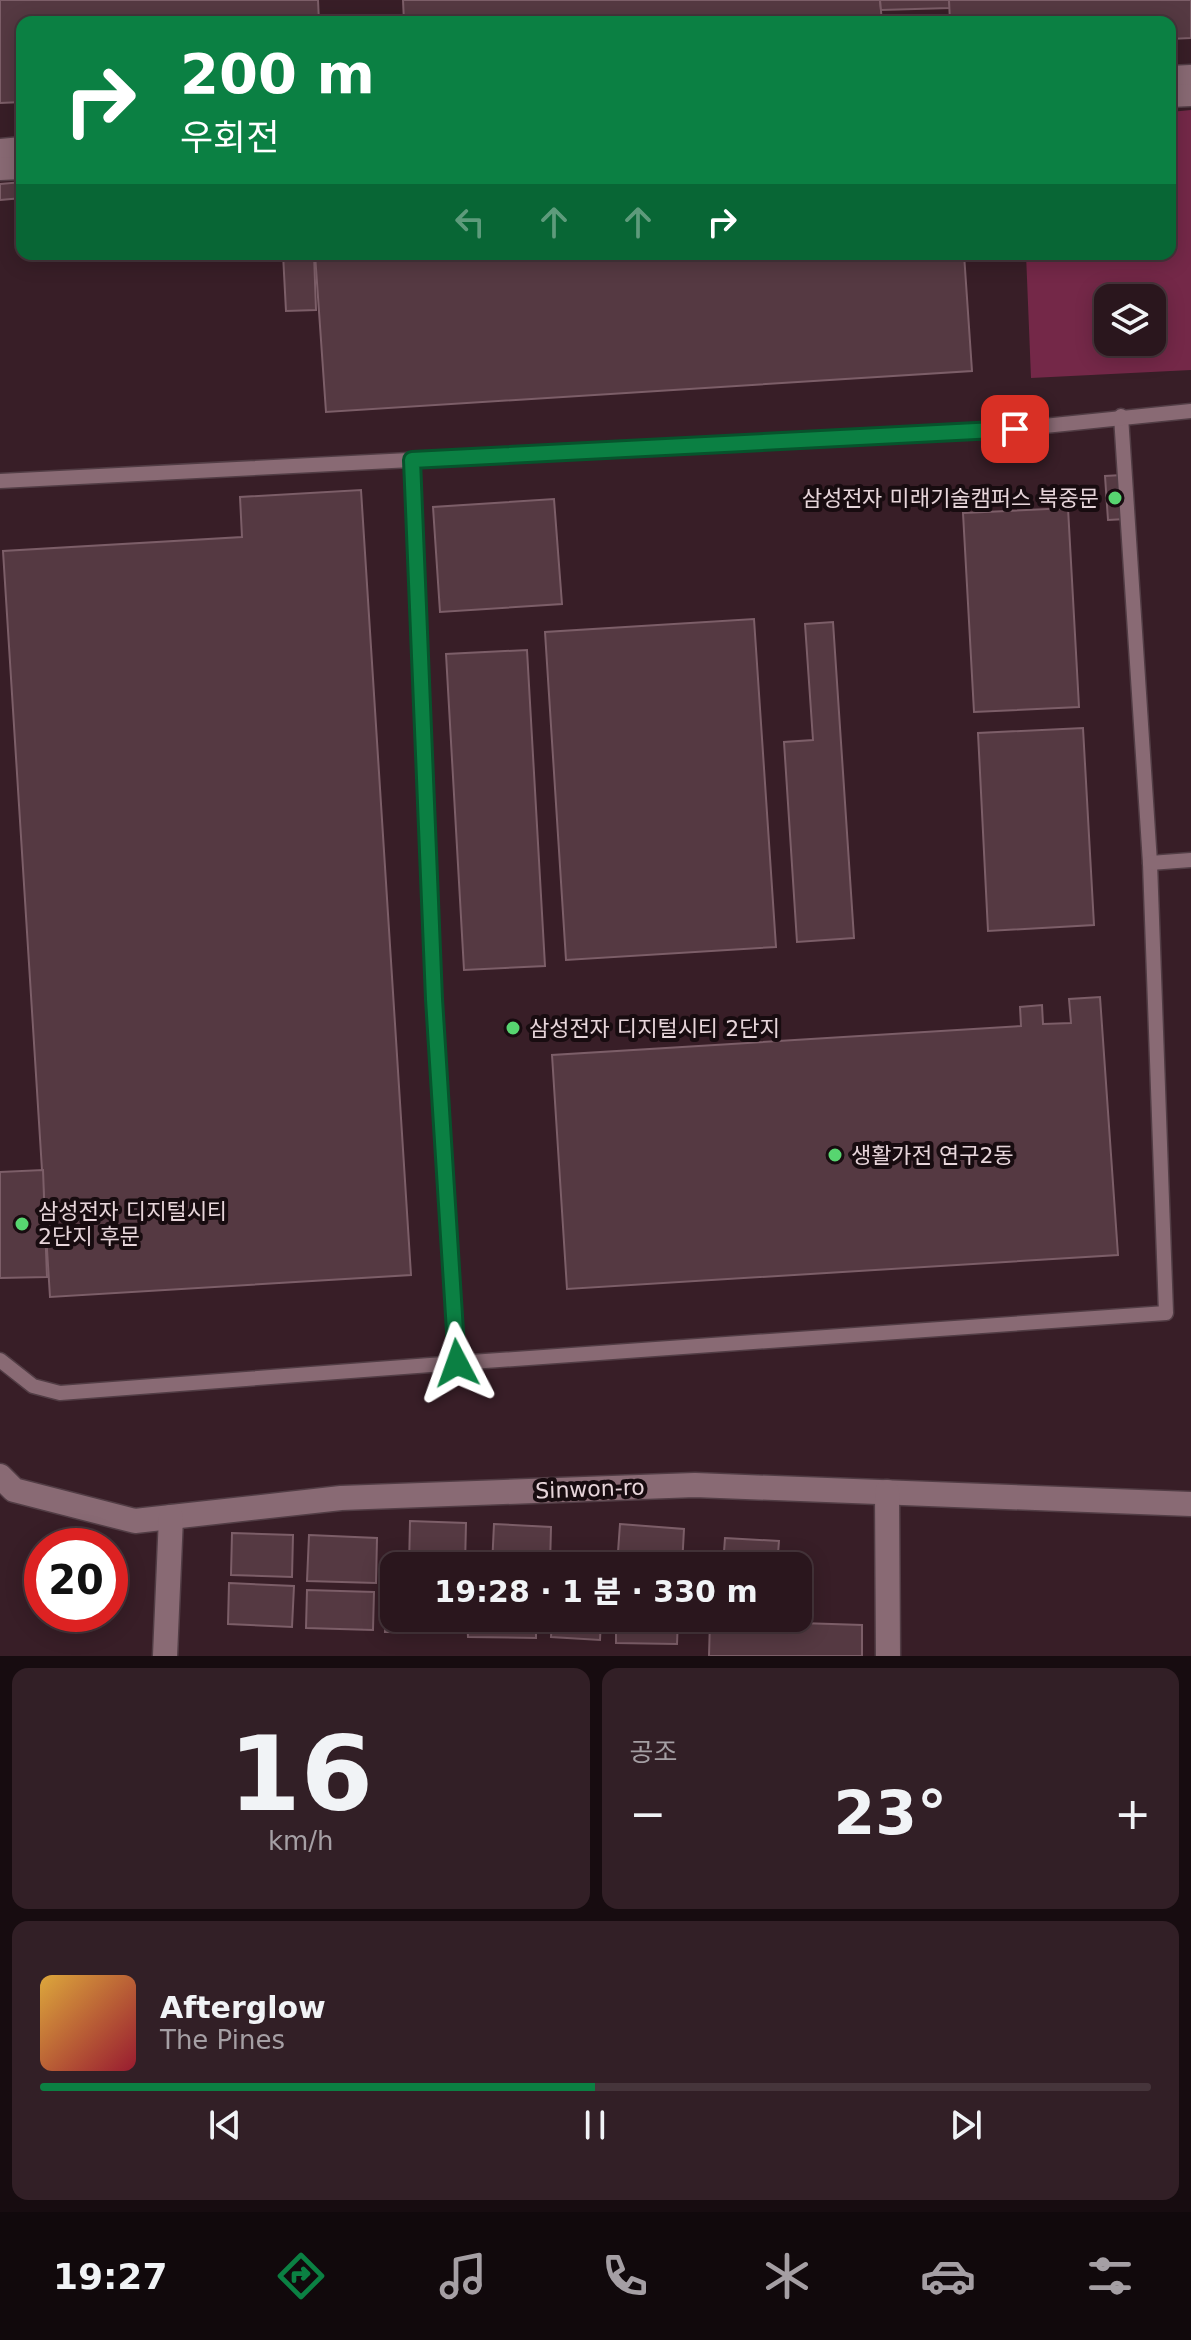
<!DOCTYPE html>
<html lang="ko">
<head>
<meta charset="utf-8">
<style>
  :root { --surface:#2a161d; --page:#321f26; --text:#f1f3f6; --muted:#a59fa4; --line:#46353b; --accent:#0b8043 }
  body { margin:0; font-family:"DejaVu Sans","Noto Sans KR",sans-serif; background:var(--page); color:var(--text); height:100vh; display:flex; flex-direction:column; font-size:30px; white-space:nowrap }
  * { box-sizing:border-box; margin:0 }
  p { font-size:26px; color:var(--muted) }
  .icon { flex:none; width:44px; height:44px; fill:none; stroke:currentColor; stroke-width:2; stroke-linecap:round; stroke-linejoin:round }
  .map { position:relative; height:1656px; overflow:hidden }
  .drawer { display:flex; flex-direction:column; gap:12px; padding:12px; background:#170c10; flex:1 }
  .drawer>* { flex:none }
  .top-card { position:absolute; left:16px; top:16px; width:1160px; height:244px; border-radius:16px; box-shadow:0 4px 20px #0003,0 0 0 2px var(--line); background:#0b8043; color:#fff; overflow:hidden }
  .tools { position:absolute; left:1094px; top:284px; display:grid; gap:16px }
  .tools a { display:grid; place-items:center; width:72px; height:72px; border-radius:16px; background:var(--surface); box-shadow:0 4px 20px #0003,0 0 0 2px var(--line); font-size:40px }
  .speed { position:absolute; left:24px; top:1528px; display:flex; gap:16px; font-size:40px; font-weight:700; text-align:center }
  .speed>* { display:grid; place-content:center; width:104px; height:104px; border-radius:50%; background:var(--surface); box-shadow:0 4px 20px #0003,0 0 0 2px var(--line); line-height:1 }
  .speed .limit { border:12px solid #d22; background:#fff; color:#111 }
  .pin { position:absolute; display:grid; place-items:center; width:68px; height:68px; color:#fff; margin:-34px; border-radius:16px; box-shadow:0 4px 12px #0006 }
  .me { position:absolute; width:88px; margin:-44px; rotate:356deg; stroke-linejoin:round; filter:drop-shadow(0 0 6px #0008) }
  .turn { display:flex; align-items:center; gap:28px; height:168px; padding:0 32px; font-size:36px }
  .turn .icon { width:104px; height:104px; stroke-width:2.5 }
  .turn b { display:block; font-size:56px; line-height:68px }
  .lanes { display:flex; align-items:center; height:76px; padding:0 32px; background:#0003; justify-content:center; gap:40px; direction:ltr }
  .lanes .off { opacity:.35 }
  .big { font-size:60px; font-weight:800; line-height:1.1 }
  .drawer .card { flex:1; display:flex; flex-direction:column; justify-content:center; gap:12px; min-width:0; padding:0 28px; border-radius:16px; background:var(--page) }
  .drawer .dial { align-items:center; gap:0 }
  .dial b { font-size:104px; line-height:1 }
  .song { display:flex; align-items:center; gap:24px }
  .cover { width:96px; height:96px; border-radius:12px; background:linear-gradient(135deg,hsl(40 70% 55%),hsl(350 70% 35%)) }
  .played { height:8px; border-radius:4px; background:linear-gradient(90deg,var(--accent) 50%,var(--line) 50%) }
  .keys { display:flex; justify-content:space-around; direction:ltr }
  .heat { display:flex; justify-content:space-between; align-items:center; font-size:44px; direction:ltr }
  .drawer .tiles { flex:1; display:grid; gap:12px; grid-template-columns:1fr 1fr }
  .card:last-child { grid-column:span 2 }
  .trip { position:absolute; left:380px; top:1552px; width:432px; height:80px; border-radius:16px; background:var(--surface); box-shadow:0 4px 20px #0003,0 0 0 2px var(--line); font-weight:800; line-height:80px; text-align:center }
  .tab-bar { display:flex; height:128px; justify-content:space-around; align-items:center; background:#11090c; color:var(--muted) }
  .tab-bar .icon { width:56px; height:56px }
  .tab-bar .selected { color:var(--accent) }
  .tab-bar b { font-size:36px; color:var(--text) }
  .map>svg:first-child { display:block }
  .green { fill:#742848; fill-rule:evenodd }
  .building { fill:#553942; stroke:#7c5e68; stroke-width:2 }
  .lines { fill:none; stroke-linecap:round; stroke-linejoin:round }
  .service-casing { stroke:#523d45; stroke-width:17 }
  .pedestrian-casing { stroke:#523d45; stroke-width:25 }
  .minor-casing { stroke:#523d45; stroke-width:27 }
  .service { stroke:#896a74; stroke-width:14 }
  .pedestrian { stroke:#896a74; stroke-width:22 }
  .minor { stroke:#896a74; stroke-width:24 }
  .route-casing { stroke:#07532c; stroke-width:20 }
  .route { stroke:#0b8043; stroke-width:14 }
  .poi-dot { fill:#57d570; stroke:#180c10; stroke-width:3 }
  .labels { text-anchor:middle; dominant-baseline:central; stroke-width:8; stroke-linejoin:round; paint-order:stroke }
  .poi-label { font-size:22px; fill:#e7d5da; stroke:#180c10; text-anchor:start }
  .street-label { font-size:22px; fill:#e7d5da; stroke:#180c10 }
</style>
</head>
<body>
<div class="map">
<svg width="1191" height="1656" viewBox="0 0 1191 1656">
  <rect width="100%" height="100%" fill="#381e27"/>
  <path class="green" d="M1191,110V370L1031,378L1026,254H1170V112ZM1108,298H1152V342H1108Z"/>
  <g class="building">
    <polygon points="0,0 318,0 319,22 22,22 22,102 0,103"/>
    <polygon points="403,0 880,0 882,22 404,22"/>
    <polygon points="880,0 949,0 950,8 881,10"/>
    <polygon points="949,0 1191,0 1191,38 1170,39 1170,22 950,22"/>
    <polygon points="22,182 22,198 0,200 0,184"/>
    <polygon points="283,254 314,254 316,310 286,311"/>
    <polygon points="315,254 964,254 972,371 326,412"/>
    <polygon points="1122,475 1126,519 1108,520 1105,476"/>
    <polygon points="361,490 411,1275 50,1297 3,551 242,537 240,497"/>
    <polygon points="554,499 562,604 440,612 433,507"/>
    <polygon points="1068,508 1079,707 974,712 963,513"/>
    <polygon points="754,619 776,947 566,960 545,632"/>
    <polygon points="833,622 854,938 797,942 784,742 813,740 805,624"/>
    <polygon points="527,650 545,966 464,970 446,654"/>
    <polygon points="1083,728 1094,925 988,931 978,733"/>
    <polygon points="1100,997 1118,1255 567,1289 552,1055 1021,1026 1020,1007 1042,1005 1043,1024 1071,1023 1069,999"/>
    <polygon points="43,1170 47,1277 0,1278 0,1172"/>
    <polygon points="410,1521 466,1523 465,1566 409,1566"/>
    <polygon points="494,1524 551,1527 550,1566 492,1566"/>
    <polygon points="620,1524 684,1529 682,1566 617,1566"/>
    <polygon points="232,1533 293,1535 292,1577 231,1575"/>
    <polygon points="309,1535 377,1538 376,1583 307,1581"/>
    <polygon points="725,1538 779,1541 777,1566 723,1566"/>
    <polygon points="570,1557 605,1559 604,1566 570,1566"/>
    <polygon points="229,1583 294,1586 292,1627 228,1624"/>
    <polygon points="307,1590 374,1592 373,1630 306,1628"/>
    <polygon points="387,1591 394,1591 394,1618 454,1618 454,1633 385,1632"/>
    <polygon points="467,1618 536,1618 536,1638 468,1637"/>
    <polygon points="552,1618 601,1618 600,1640 551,1637"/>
    <polygon points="616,1618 678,1618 677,1644 616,1643"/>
    <polygon points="710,1620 862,1625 862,1656 709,1656"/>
  </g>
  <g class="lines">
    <g class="service-casing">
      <g id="service">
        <polyline points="412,460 434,999 457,1363 1166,1313 1150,863 1121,416"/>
        <polyline points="0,481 1015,429 1191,411"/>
        <polyline points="1150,863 1191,860"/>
        <polyline points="0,1360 33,1386 60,1393 457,1363"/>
      </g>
    </g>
    <g class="pedestrian-casing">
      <g id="pedestrian">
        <polyline points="1170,77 1191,76"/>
        <polyline points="1170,96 1191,95"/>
        <polyline points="0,150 22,148"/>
        <polyline points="0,169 22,168"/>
      </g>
    </g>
    <g class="minor-casing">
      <g id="minor">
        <polyline points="0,1476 14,1490 135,1521 341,1498 695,1485 1191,1504"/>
        <polyline points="887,1492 888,1656"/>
        <polyline points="165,1656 171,1517"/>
      </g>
    </g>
    <use href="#service" class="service"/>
    <use href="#pedestrian" class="pedestrian"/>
    <use href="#minor" class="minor"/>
  </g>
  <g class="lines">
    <g class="route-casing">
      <polyline id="route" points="457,1363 434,999 412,460 1015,429"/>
    </g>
    <use href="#route" class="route"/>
  </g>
  <g class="poi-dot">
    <circle cx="1115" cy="498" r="8"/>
    <circle cx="513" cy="1028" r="8"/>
    <circle cx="835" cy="1155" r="8"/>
    <circle cx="22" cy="1224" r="8"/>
  </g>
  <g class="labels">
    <g class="poi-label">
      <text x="1099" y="498" text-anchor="end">삼성전자 미래기술캠퍼스 북중문</text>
      <text x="529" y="1028">삼성전자 디지털시티 2단지</text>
      <text x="851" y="1155">생활가전 연구2동</text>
      <text x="38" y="1211">삼성전자 디지털시티<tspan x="38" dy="25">2단지 후문</tspan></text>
    </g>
    <g class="street-label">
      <text transform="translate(590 1489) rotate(-2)">Sinwon-ro</text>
    </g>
  </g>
</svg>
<div class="tools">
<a><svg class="icon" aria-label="layers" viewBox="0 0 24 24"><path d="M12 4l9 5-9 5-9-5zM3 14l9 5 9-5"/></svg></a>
</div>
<div class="speed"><div class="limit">20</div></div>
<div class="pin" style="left:1015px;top:429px;background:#d93025"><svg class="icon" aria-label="arrive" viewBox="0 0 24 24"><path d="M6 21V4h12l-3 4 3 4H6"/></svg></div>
<svg class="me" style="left:457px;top:1363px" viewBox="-20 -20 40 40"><path d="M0-17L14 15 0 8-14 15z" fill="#0b8043" stroke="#fff" stroke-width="4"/></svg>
<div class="trip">19:28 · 1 분 · 330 m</div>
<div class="top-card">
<div class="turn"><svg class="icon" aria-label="right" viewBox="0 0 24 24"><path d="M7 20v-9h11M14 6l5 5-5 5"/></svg><div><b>200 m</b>우회전</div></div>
<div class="lanes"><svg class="icon off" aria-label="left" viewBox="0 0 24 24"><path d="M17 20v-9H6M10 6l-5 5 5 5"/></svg><svg class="icon off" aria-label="ahead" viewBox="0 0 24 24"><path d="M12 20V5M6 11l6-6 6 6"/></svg><svg class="icon off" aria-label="ahead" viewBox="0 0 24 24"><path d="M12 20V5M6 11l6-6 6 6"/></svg><svg class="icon" aria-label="right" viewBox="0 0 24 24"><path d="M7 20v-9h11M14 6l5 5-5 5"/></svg></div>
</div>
</div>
<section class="drawer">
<div class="tiles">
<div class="card dial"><b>16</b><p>km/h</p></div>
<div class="card"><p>공조</p>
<div class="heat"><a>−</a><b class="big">23°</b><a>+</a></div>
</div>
<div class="card">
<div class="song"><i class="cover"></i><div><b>Afterglow</b><p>The Pines</p></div></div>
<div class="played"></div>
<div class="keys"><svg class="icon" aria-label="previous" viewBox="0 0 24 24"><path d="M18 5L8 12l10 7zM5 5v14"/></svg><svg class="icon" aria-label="pause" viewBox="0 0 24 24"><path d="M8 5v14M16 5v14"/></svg><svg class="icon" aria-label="next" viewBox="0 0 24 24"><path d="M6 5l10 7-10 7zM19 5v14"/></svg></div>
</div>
</div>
</section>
<nav class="tab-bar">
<b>19:27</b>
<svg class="icon selected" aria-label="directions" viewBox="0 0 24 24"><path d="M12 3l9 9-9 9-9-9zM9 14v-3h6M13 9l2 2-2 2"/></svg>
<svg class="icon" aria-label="music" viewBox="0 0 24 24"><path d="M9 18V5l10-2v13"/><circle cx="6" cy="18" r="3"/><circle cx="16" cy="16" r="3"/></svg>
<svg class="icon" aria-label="phone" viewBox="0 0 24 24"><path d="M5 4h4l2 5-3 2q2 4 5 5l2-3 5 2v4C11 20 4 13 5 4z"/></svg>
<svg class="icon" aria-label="climate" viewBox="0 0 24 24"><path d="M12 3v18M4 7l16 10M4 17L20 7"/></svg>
<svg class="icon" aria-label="car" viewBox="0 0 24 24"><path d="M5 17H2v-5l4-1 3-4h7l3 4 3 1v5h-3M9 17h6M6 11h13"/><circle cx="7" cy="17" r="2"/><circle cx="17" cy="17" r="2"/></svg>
<svg class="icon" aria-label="filters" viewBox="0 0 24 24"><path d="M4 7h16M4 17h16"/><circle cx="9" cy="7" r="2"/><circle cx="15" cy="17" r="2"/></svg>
</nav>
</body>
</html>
